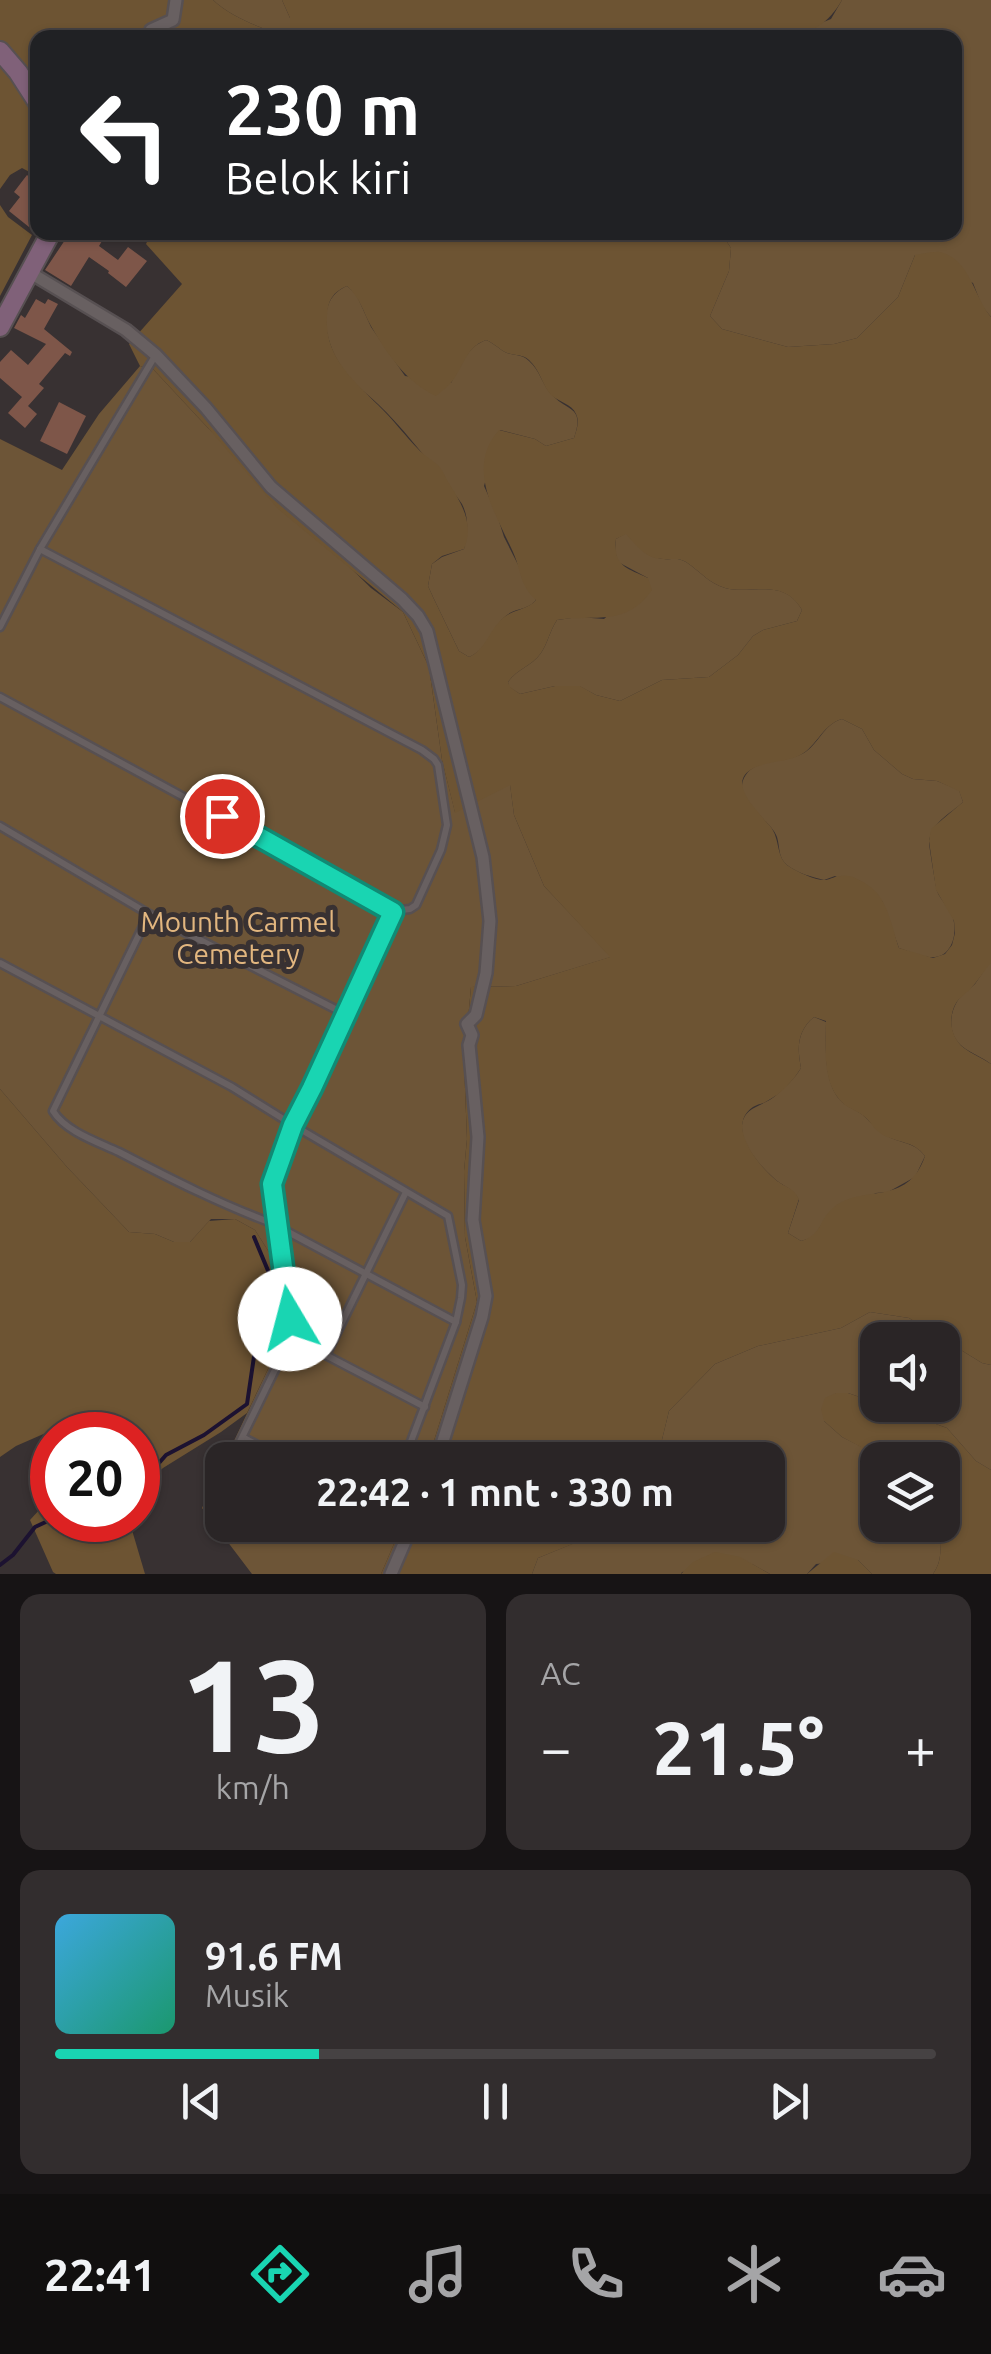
<!DOCTYPE html>
<html lang="id">
<head>
<meta charset="utf-8">
<style>
  :root { --surface:#2a2526; --page:#322d2e; --text:#f1f3f6; --muted:#a5a5a7; --line:#464243; --accent:#19d5b2 }
  body { margin:0; font-family:Ubuntu,sans-serif; background:var(--page); color:var(--text); height:100vh; display:flex; flex-direction:column; font-size:38px; white-space:nowrap }
  * { box-sizing:border-box; margin:0 }
  p { font-size:32px; color:var(--muted) }
  .icon { flex:none; width:55px; height:55px; fill:none; stroke:currentColor; stroke-width:2; stroke-linecap:round; stroke-linejoin:round }
  .map { position:relative; height:1574px; overflow:hidden }
  .details { display:flex; flex-direction:column; gap:20px; padding:20px; background:#171415; flex:1 }
  .details>* { flex:none }
  .hud { position:absolute; left:30px; top:30px; width:932px; height:210px; border-radius:20px; box-shadow:0 2px 8px #0004,0 0 0 2px var(--line); background:#202124; color:#fff; overflow:hidden }
  .buttons { position:absolute; left:860px; top:1322px; display:grid; gap:20px }
  .buttons a { display:grid; place-items:center; width:100px; height:100px; border-radius:20px; background:var(--surface); box-shadow:0 2px 8px #0004,0 0 0 2px var(--line); font-size:50px }
  .speed { position:absolute; left:30px; top:1412px; display:flex; gap:20px; font-size:50px; font-weight:700; text-align:center }
  .speed>* { display:grid; place-content:center; width:130px; height:130px; border-radius:50%; background:var(--surface); box-shadow:0 2px 8px #0004,0 0 0 2px var(--line); line-height:1 }
  .speed .limit { border:15px solid #d22; background:#fff; color:#111 }
  .pin { position:absolute; display:grid; place-items:center; width:85px; height:85px; color:#fff; margin:-42px; border:5px solid #fff; border-radius:50%; box-shadow:0 2px 10px #0007 }
  .me { position:absolute; width:110px; margin:-55px; rotate:352deg; stroke-linejoin:round; filter:drop-shadow(0 0 8px #0008) }
  .turn { display:flex; align-items:center; gap:35px; height:210px; padding:0 30px; font-size:45px }
  .turn .icon { width:130px; height:130px; stroke-width:2.5 }
  .turn b { display:block; font-size:70px; line-height:85px }
  .big { font-size:75px; font-weight:700; line-height:1.1 }
  .details .tile { flex:1; display:flex; flex-direction:column; justify-content:center; gap:15px; min-width:0; padding:0 35px; border-radius:20px; background:var(--page) }
  .details .dial { align-items:center; gap:0 }
  .dial b { font-size:130px; line-height:1 }
  .song { display:flex; align-items:center; gap:30px }
  .cover { width:120px; height:120px; border-radius:15px; background:linear-gradient(135deg,hsl(200 70% 55%),hsl(160 70% 35%)) }
  .played { height:10px; border-radius:5px; background:linear-gradient(90deg,var(--accent) 30%,var(--line) 30%) }
  .keys { display:flex; justify-content:space-around; direction:ltr }
  .heat { display:flex; justify-content:space-between; align-items:center; font-size:55px; direction:ltr }
  .details .tiles { flex:1; display:grid; gap:20px; grid-template-columns:1fr 1fr }
  .tile:last-child { grid-column:span 2 }
  .trip { position:absolute; left:205px; top:1442px; width:580px; height:100px; border-radius:20px; background:var(--surface); box-shadow:0 2px 8px #0004,0 0 0 2px var(--line); font-weight:700; line-height:100px; text-align:center }
  .tab-bar { display:flex; height:160px; justify-content:space-around; align-items:center; background:#110f0f; color:var(--muted) }
  .tab-bar .icon { width:70px; height:70px }
  .tab-bar .selected { color:var(--accent) }
  .tab-bar b { font-size:45px; color:var(--text) }
  .map>svg:first-child { display:block }
  .green { fill:#6d5537 }
  .forest { fill:#6d5433; fill-rule:evenodd }
  .lines { fill:none; stroke-linecap:round; stroke-linejoin:round }
  .stream { stroke:#1c1231; stroke-width:4 }
  .building { fill:#7e5649 }
  .service-casing { stroke:#575052; stroke-width:11 }
  .minor-casing { stroke:#575052; stroke-width:16 }
  .secondary-casing { stroke:#575052; stroke-width:22 }
  .service { stroke:#686061; stroke-width:6 }
  .minor { stroke:#686061; stroke-width:11 }
  .secondary { stroke:#806179; stroke-width:18 }
  .route-casing { stroke:#108a74; stroke-width:25 }
  .route { stroke:#19d5b2; stroke-width:18 }
  .labels { text-anchor:middle; dominant-baseline:central; stroke-width:10; stroke-linejoin:round; paint-order:stroke }
  .park-label { font-size:28px; fill:#e2b67f; stroke:#383132 }
</style>
</head>
<body>
<div class="map">
<svg width="991" height="1574" viewBox="0 0 991 1574">
  <rect width="100%" height="100%" fill="#383132"/>
  <g class="green">
    <path d="M213,0H282L290,18V29L280,35C257,26 231,17 213,0Z"/>
    <polygon points="842,0 991,0 991,317 982,306 973,283 915,255 898,297 857,338 834,344 788,347 722,329 710,316 729,271 731,248 721,233 955,232 955,38 756,37 763,35 786,37 831,19"/>
    <path d="M347,286L356,294L371,327L405,376L451,383C460,366 467,347 486,340C494,343 500,350 507,353C515,356 522,354 529,361C540,370 542,385 552,395C568,412 585,406 574,438L546,446L535,439L500,430L484,486L497,515L504,537L536,600C526,611 518,607 507,615C492,626 490,648 469,657L459,651L433,597L428,586L432,564L442,557L464,549C467,534 470,520 462,504C457,496 449,488 443,480C423,454 402,427 378,404C365,392 350,381 341,366C325,342 315,299 347,286Z"/>
    <polygon points="140,366 153,369 208,428 371,588 403,612 429,667 442,760 455,812 510,784 514,815 544,886 611,957 516,986 471,987 464,1063 467,1139 464,1171 465,1237 477,1302 428,1460 225,1460 278,1348 282,1308 274,1260 255,1230 235,1219 211,1219 190,1242 174,1242 155,1234 129,1232 67,1167 0,1089 0,439 62,470 99,414"/>
    <path d="M626,533C637,545 647,558 664,559C673,560 677,557 686,562C700,571 708,583 725,588C753,595 784,577 802,610L797,621L763,630L753,636L738,655L709,677L662,680L620,701L596,695L579,686H555L520,694L509,687L508,682C517,669 532,666 541,653C548,643 550,630 557,620L579,617L604,619L648,578L618,562L615,551L616,539Z"/>
    <path d="M842,719L862,729L874,750L902,774L913,779L937,781L959,790L963,802C950,814 930,823 929,843C929,846 936,888 937,891C940,900 950,908 953,918C958,935 951,960 929,957C919,956 908,951 899,948L882,901L835,876L824,880C812,877 797,873 787,865C778,858 780,847 777,837C770,818 733,802 744,778C755,755 791,765 808,750C821,739 825,724 842,719Z"/>
    <path d="M989,963H991V1064C982,1057 971,1053 963,1047C946,1034 949,1009 962,995C966,991 971,988 975,984C980,977 984,970 989,963Z"/>
    <path d="M814,1017L826,1022C826,1046 823,1080 840,1100C847,1108 859,1110 866,1118C874,1126 880,1133 891,1138C905,1144 915,1143 925,1156L915,1177L888,1192L876,1193L826,1217L814,1237L801,1241L788,1233L799,1200C793,1188 786,1188 776,1180C763,1169 742,1146 742,1128C742,1107 761,1107 774,1097C784,1088 794,1080 801,1068C797,1048 797,1031 814,1017Z"/>
    <path d="M870,1312L909,1318L982,1363L991,1365V1470L976,1461L947,1428L883,1405H942V1340H878L877,1403L848,1393H836L824,1421L842,1437L884,1458L885,1460H878V1525H920L940,1543C941,1555 940,1564 933,1574H872L858,1560L816,1564L807,1574H770L752,1564L682,1572L681,1574H532L538,1558L589,1537L601,1525H768V1460H657L669,1411L715,1364L758,1346L841,1328Z"/>
    <polygon points="222,1465 222,1525 402,1525 381,1574 252,1574 202,1508"/>
  </g>
  <g class="forest">
    <path d="M0,0H213C231,17 257,26 280,35L290,29V18L282,0H842C829,23 809,37 781,36C771,36 766,34 756,38H38L37,176L22,168L10,175L0,189Z"/>
    <polygon points="0,205 8,217 32,235 0,296"/>
    <path d="M151,233H721L731,248L729,271L710,316L722,329L788,347L834,344L857,338L898,297L915,255C923,254 933,251 940,252C970,259 974,297 991,317V963C984,970 979,980 971,988C966,994 959,997 955,1005C948,1019 951,1038 964,1048C972,1054 982,1058 991,1064V1365L982,1363L909,1318L870,1312L841,1328L758,1346L715,1364L669,1411L657,1460H428L477,1302L465,1237L464,1171L467,1139L464,1063L471,987L516,986L610,957L544,886L514,815L510,785L455,813L442,760L429,667L403,612L278,509L208,428L153,369L140,366L129,344L182,284L146,244ZM347,286C360,297 363,312 371,326C387,354 406,382 436,396C440,392 445,389 449,385C464,369 464,348 486,340C494,343 500,350 507,353C515,356 522,354 529,360C540,370 542,385 551,395C559,402 572,404 576,414C580,422 576,431 574,438L546,446L535,439L499,430C465,468 496,514 513,552C522,572 519,584 536,600C526,611 511,609 501,620C488,633 486,649 469,657L459,651L433,597L428,586L432,564L442,556L464,549C474,525 463,506 450,485C446,479 443,471 438,465C432,460 425,456 420,451C405,436 393,419 378,405C352,379 324,356 327,315C328,300 333,292 347,286ZM626,534C636,545 646,559 663,559C672,560 677,557 686,562C700,571 708,583 725,588C752,595 783,577 802,610L797,621L763,630L753,636L738,655L709,677L662,680L620,701L596,695L580,686H555L520,694L510,687L508,682C517,669 532,666 541,653C548,643 550,630 557,620C596,614 626,627 652,590L648,578C626,568 613,566 616,539ZM842,719L862,729L874,750L902,774L913,779L937,781L959,791L963,802L931,829L929,841L936,890L954,921L955,933L952,945L945,954L933,958L899,948C893,930 888,904 875,891C866,883 853,874 841,876C835,876 831,879 826,880C816,881 798,872 790,867C775,858 781,839 770,826C754,807 719,776 765,764C775,761 786,761 796,757C816,750 821,725 842,719ZM814,1017L826,1021C826,1049 821,1085 845,1105C852,1110 860,1112 866,1118C872,1124 875,1130 883,1135C898,1143 914,1141 925,1156C907,1208 862,1183 833,1208C818,1221 822,1235 801,1241L788,1233L799,1199C793,1187 786,1188 776,1180C759,1166 725,1126 753,1107C757,1104 763,1104 767,1101C781,1094 793,1081 801,1068C797,1048 797,1031 814,1017Z"/>
    <polygon points="0,1089 67,1167 129,1232 155,1234 174,1242 190,1242 209,1221 235,1219 255,1230 274,1260 282,1308 278,1348 247,1413 221,1432 163,1468 138,1491 138,1435 52,1435 48,1432 16,1446 0,1457"/>
    <path d="M836,1393H848L877,1403L878,1405H883L947,1428L976,1461L991,1470V1574H933C940,1564 941,1555 940,1543L920,1525H942V1460H885L842,1437L824,1421L821,1409L825,1398Z"/>
    <polygon points="52,1496 52,1520 129,1520 145,1574 56,1574 53,1572 30,1520"/>
    <polygon points="402,1525 601,1525 590,1537 538,1558 532,1574 381,1574"/>
    <polygon points="715,1552 740,1557 770,1574 681,1574 693,1562"/>
    <polygon points="834,1552 858,1560 872,1574 807,1574"/>
  </g>
  <g class="lines">
    <g class="stream">
      <polyline points="138,1481 152,1471 166,1455 204,1435 247,1404 256,1343 276,1298 269,1273 254,1237"/>
      <polyline points="0,1565 13,1555 35,1527 52,1519"/>
    </g>
  </g>
  <g class="building">
    <polygon points="27,175 38,184 38,201 31,209 38,216 29,227 9,211 20,197 14,192"/>
    <polygon points="63,232 90,232 102,241 99,246 118,260 128,247 147,261 126,287 108,273 109,271 89,257 71,286 45,270 65,240 62,238"/>
    <polygon points="36,299 45,304 48,299 58,304 44,329 72,352 70,356 65,353 39,384 44,388 28,406 37,414 25,428 8,413 22,397 0,378 0,362 11,350 28,365 46,344 14,328 21,315 25,318"/>
    <polygon points="59,402 86,416 67,454 40,441"/>
  </g>
  <g class="lines">
    <g class="service-casing">
      <g id="service">
        <polyline points="0,627 40,549 155,356"/>
        <polyline points="0,697 393,911"/>
        <polyline points="0,826 149,914 345,1014"/>
        <path d="M149,914L53,1111C66,1132 98,1142 119,1152C171,1179 222,1205 277,1225"/>
        <polyline points="0,963 232,1087 293,1125 313,1088 393,911 410,909 416,905 441,850 447,825 438,765 434,759 422,750 40,549"/>
        <polyline points="277,1226 456,1322"/>
        <polyline points="291,1337 425,1407"/>
        <polyline points="326,1355 406,1192"/>
        <polyline points="244,1438 286,1460"/>
        <polyline points="231,1460 291,1337 291,1319 272,1184 293,1125 448,1216 462,1285 461,1298 456,1322 404,1460"/>
        <polyline points="214,1491 222,1476"/>
      </g>
    </g>
    <g class="minor-casing">
      <g id="minor">
        <polyline points="149,38 151,30 173,20 176,0"/>
        <polyline points="29,272 126,330 156,355 206,408 271,487 402,599 418,616 427,631 483,857 490,921 486,973 476,1015 467,1024 472,1035 469,1045 478,1137 473,1220 486,1296 482,1317 437,1460"/>
        <polyline points="391,1574 412,1525"/>
      </g>
    </g>
    <g class="secondary-casing">
      <g id="secondary">
        <polyline points="0,51 18,72 38,103"/>
        <polyline points="0,327 51,232"/>
      </g>
    </g>
    <use href="#service" class="service"/>
    <use href="#minor" class="minor"/>
    <use href="#secondary" class="secondary"/>
  </g>
  <g class="lines">
    <g class="route-casing">
      <polyline id="route" points="222,816 393,912 312,1088 293,1125 272,1184 290,1319"/>
    </g>
    <use href="#route" class="route"/>
  </g>
  <g class="labels">
    <g class="park-label">
      <text x="238" y="921">Mounth Carmel<tspan x="238" dy="32">Cemetery</tspan></text>
    </g>
  </g>
</svg>
<div class="buttons">
<a><svg class="icon" aria-label="sound" viewBox="0 0 24 24"><path d="M4 9h4l5-4v14l-5-4H4zM17 9q2 3 0 6"/></svg></a>
<a><svg class="icon" aria-label="layers" viewBox="0 0 24 24"><path d="M12 4l9 5-9 5-9-5zM3 14l9 5 9-5"/></svg></a>
</div>
<div class="speed"><div class="limit">20</div></div>
<div class="pin" style="left:222px;top:816px;background:#d93025"><svg class="icon" aria-label="arrive" viewBox="0 0 24 24"><path d="M6 21V4h12l-3 4 3 4H6"/></svg></div>
<svg class="me" style="left:290px;top:1319px" viewBox="-20 -20 40 40"><circle r="19" fill="#fff"/><path d="M0-13L10 11 0 6-10 11z" fill="#19d5b2"/></svg>
<div class="trip">22:42 · 1 mnt · 330 m</div>
<div class="hud">
<div class="turn"><svg class="icon" aria-label="left" viewBox="0 0 24 24"><path d="M17 20v-9H6M10 6l-5 5 5 5"/></svg><div><b>230 m</b>Belok kiri</div></div>
</div>
</div>
<section class="details">
<div class="tiles">
<div class="tile dial"><b>13</b><p>km/h</p></div>
<div class="tile"><p>AC</p>
<div class="heat"><a>−</a><b class="big">21.5°</b><a>+</a></div>
</div>
<div class="tile">
<div class="song"><i class="cover"></i><div><b>91.6 FM</b><p>Musik</p></div></div>
<div class="played"></div>
<div class="keys"><svg class="icon" aria-label="previous" viewBox="0 0 24 24"><path d="M18 5L8 12l10 7zM5 5v14"/></svg><svg class="icon" aria-label="pause" viewBox="0 0 24 24"><path d="M8 5v14M16 5v14"/></svg><svg class="icon" aria-label="next" viewBox="0 0 24 24"><path d="M6 5l10 7-10 7zM19 5v14"/></svg></div>
</div>
</div>
</section>
<nav class="tab-bar">
<b>22:41</b>
<svg class="icon selected" aria-label="directions" viewBox="0 0 24 24"><path d="M12 3l9 9-9 9-9-9zM9 14v-3h6M13 9l2 2-2 2"/></svg>
<svg class="icon" aria-label="music" viewBox="0 0 24 24"><path d="M9 18V5l10-2v13"/><circle cx="6" cy="18" r="3"/><circle cx="16" cy="16" r="3"/></svg>
<svg class="icon" aria-label="phone" viewBox="0 0 24 24"><path d="M5 4h4l2 5-3 2q2 4 5 5l2-3 5 2v4C11 20 4 13 5 4z"/></svg>
<svg class="icon" aria-label="climate" viewBox="0 0 24 24"><path d="M12 3v18M4 7l16 10M4 17L20 7"/></svg>
<svg class="icon" aria-label="car" viewBox="0 0 24 24"><path d="M5 17H2v-5l4-1 3-4h7l3 4 3 1v5h-3M9 17h6M6 11h13"/><circle cx="7" cy="17" r="2"/><circle cx="17" cy="17" r="2"/></svg>
</nav>
</body>
</html>
